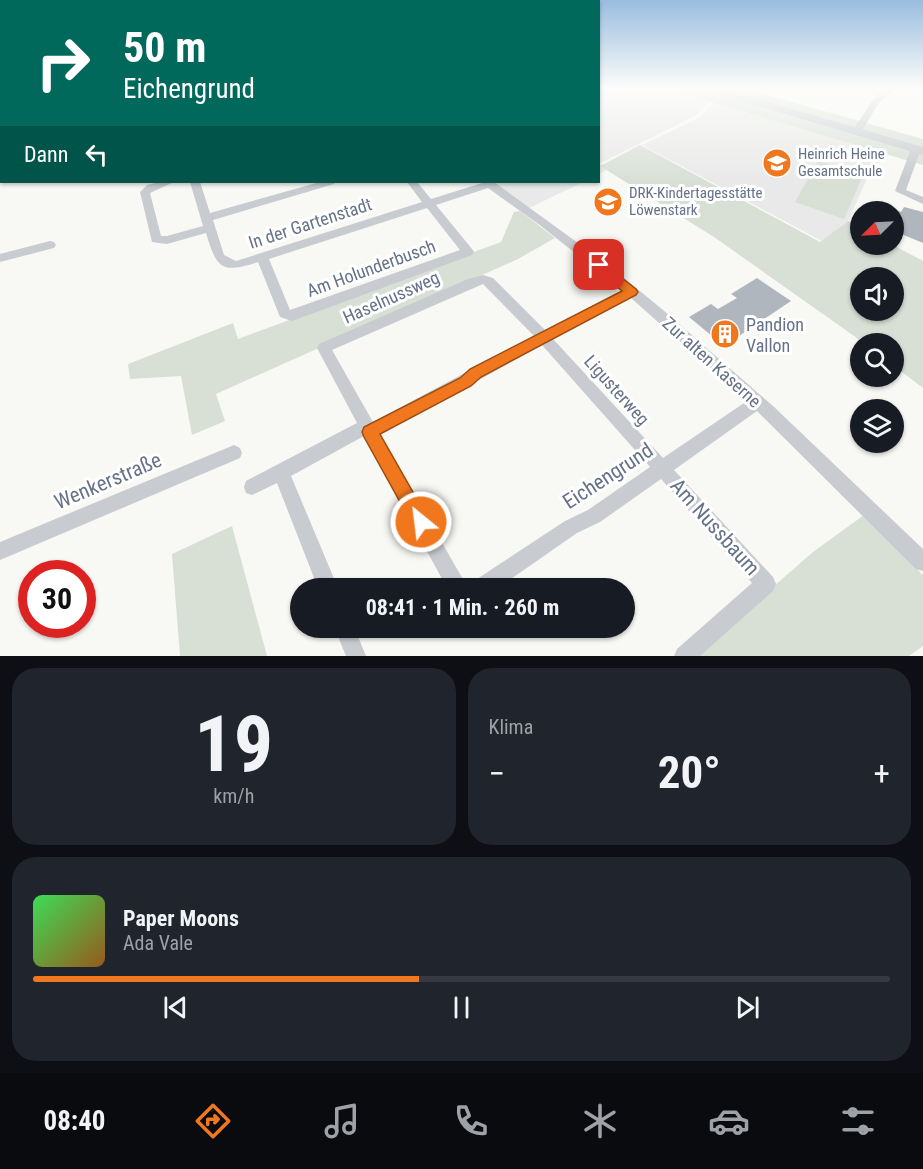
<!DOCTYPE html>
<html lang="de">
<head>
<meta charset="utf-8">
<style>
  :root { --surface:#171b24; --page:#20242c; --text:#f1f3f6; --muted:#9ea1a6; --line:#363941; --accent:#f0771d }
  body { margin:0; font-family:"Roboto Condensed",sans-serif; background:var(--page); color:var(--text); height:100vh; display:flex; flex-direction:column; font-size:22px; white-space:nowrap }
  * { box-sizing:border-box; margin:0 }
  p { font-size:20px; color:var(--muted) }
  .icon { flex:none; width:33px; height:33px; fill:none; stroke:currentColor; stroke-width:2; stroke-linecap:round; stroke-linejoin:round }
  .map { position:relative; height:656px; overflow:hidden }
  .drawer { display:flex; flex-direction:column; gap:12px; padding:12px; background:#0d0f14; flex:1 }
  .drawer>* { flex:none }
  .top-card { position:absolute; left:0px; top:0px; width:600px; height:183px; box-shadow:0 2px 4px #0004; background:#00695c; color:#fff; overflow:hidden }
  .needle { width:39px; rotate:246deg }
  .tools { position:absolute; left:850px; top:201px; display:grid; gap:12px }
  .tools a { display:grid; place-items:center; width:54px; height:54px; border-radius:50%; background:var(--surface); box-shadow:0 2px 4px #0004; font-size:30px }
  .speed { position:absolute; left:18px; top:560px; display:flex; gap:12px; font-size:30px; font-weight:700; text-align:center }
  .speed>* { display:grid; place-content:center; width:78px; height:78px; border-radius:50%; background:var(--surface); box-shadow:0 2px 4px #0004; line-height:1 }
  .speed .limit { border:9px solid #d22; background:#fff; color:#111 }
  .pin { position:absolute; display:grid; place-items:center; width:51px; height:51px; color:#fff; margin:-26px; border-radius:12px; box-shadow:0 3px 9px #0006 }
  .me { position:absolute; width:66px; margin:-33px; rotate:331deg; stroke-linejoin:round; filter:drop-shadow(0 0 4px #0008) }
  .turn { display:flex; align-items:center; gap:21px; height:126px; padding:0 24px; font-size:27px }
  .turn .icon { width:78px; height:78px; stroke-width:2.5 }
  .turn b { display:block; font-size:42px; line-height:51px }
  .then { display:flex; align-items:center; height:57px; padding:0 24px; background:#0003; gap:12px; font-size:22px }
  .big { font-size:45px; font-weight:700; line-height:1.1 }
  .drawer .tile { flex:1; display:flex; flex-direction:column; justify-content:center; gap:9px; min-width:0; padding:0 21px; border-radius:24px; background:var(--page) }
  .drawer .dial { align-items:center; gap:0 }
  .dial b { font-size:78px; line-height:1 }
  .song { display:flex; align-items:center; gap:18px }
  .cover { width:72px; height:72px; border-radius:9px; background:linear-gradient(135deg,hsl(130 70% 55%),hsl(30 70% 35%)) }
  .played { height:6px; border-radius:3px; background:linear-gradient(90deg,var(--accent) 45%,var(--line) 45%) }
  .keys { display:flex; justify-content:space-around; direction:ltr }
  .heat { display:flex; justify-content:space-between; align-items:center; font-size:33px; direction:ltr }
  .drawer .tiles { flex:1; display:grid; gap:12px; grid-template-columns:1fr 1fr }
  .tile:last-child { grid-column:span 2 }
  .trip { position:absolute; left:290px; top:578px; width:345px; height:60px; border-radius:30px; background:var(--surface); box-shadow:0 2px 4px #0004; font-weight:700; line-height:60px; text-align:center }
  .menu { display:flex; height:96px; justify-content:space-around; align-items:center; background:#090b0e; color:var(--muted) }
  .menu .icon { width:42px; height:42px }
  .menu .on { color:var(--accent) }
  .menu b { font-size:27px; color:var(--text) }
  .map>svg:first-child { display:block }
  .built { fill:#e8e9e8 }
  .green { fill:#d8e0d6; fill-rule:evenodd }
  .building { fill:#b0b6be }
  .lines { fill:none; stroke-linecap:round; stroke-linejoin:round }
  .secondary-casing { stroke:#babec4; stroke-width:2 }
  .minor { fill:#c8cbcf; fill-rule:evenodd }
  .tertiary { fill:#c8cbcf; fill-rule:evenodd }
  .secondary { fill:#fff; fill-rule:evenodd }
  .route { fill:#f0771d; stroke:#9c4d13; stroke-width:1.5 }
  .labels { text-anchor:middle; dominant-baseline:central; stroke-width:6; stroke-linejoin:round; paint-order:stroke }
  .far-poi-label { font-size:15px; fill:#657288; stroke:#fff; text-anchor:start }
  .street-label { font-size:18px; fill:#657288; stroke:#fff }
  .poi-label { font-size:18px; fill:#657288; stroke:#fff; text-anchor:start }
  .near-street-label { font-size:21px; fill:#657288; stroke:#fff }
</style>
</head>
<body>
<div class="map">
<svg width="923" height="656" viewBox="0 0 923 656">
  <rect width="100%" height="100%" fill="#f8f8f5"/>
  <g class="built">
    <polygon points="599,88 664,88 709,102 696,115 599,164 607,170 599,174"/>
    <polygon points="714,103 882,153 873,173 868,176 848,221 822,241 642,145 699,118"/>
    <polygon points="487,182 583,182 527,209"/>
  </g>
  <g class="green">
    <polygon points="664,88 743,88 923,139 923,165"/>
    <path d="M640,145L820,242L848,221L861,228V244L893,245L923,261V388L894,366V344L864,343L714,237L600,166ZM861,278H894V310H861Z"/>
    <polygon points="818,161 863,175 844,219 795,202"/>
    <polygon points="520,211 555,238 518,259 216,394 225,421 192,435 181,376 130,379 128,364 233,323 238,339 501,242 514,212"/>
    <polygon points="864,515 923,575 923,646 909,656 694,656 813,552"/>
    <polygon points="232,526 267,656 180,656 172,554"/>
  </g>
  <g class="building">
    <polygon points="904,207 923,212 923,243 894,231 894,209 901,212"/>
    <polygon points="757,278 791,301 724,346 689,317 711,304 718,309 737,298 731,294"/>
  </g>
  <g class="lines">
    <g class="secondary-casing">
      <polygon id="secondary" points="0,148 2,148 0,157"/>
    </g>
    <g class="minor">
      <polygon points="886,88 895,88 878,104 860,134 854,134 852,132 872,101"/>
      <polygon points="916,146 921,149 906,190 923,197 923,204 895,191 911,149"/>
      <path d="M159,182H174L150,193L161,236H167L203,226L190,182H200L210,213L320,182H335L334,184L213,220L224,255L236,261L422,202L407,182H417L431,199L482,183L481,182H494L607,264L663,310L773,406L923,549V571L916,569L757,411L674,470L773,577L776,584L773,591L700,656H674L677,649L752,583L661,479L600,522L577,533L498,588H471L474,581L565,521L588,510L650,467L542,345L380,435L468,588H447L364,436L291,476L338,588H318L277,483L252,495L246,493L244,487L246,481L357,423L317,348L319,344L468,279L483,275L493,278L545,330L623,291L541,226L488,188L436,205L472,249L474,252L472,255L292,321L280,317L258,262C221,274 217,269 206,233L167,244L152,242L140,192L147,185ZM427,208L460,250L290,310L269,259ZM483,284L534,336L373,422L332,350ZM631,298L747,401L663,458L553,339Z"/>
      <polygon points="50,241 54,242 56,245 54,248 0,262 0,254"/>
      <polygon points="234,445 240,448 242,453 240,458 0,560 0,542"/>
      <polygon points="334,627 354,627 366,656 346,656"/>
    </g>
    <polygon class="tertiary" points="698,88 716,88 734,92 923,147 923,155"/>
    <use href="#secondary" class="secondary"/>
  </g>
  <linearGradient id="sky" x2="0" y2="1"><stop stop-color="#99bddf"/><stop offset="0.49" stop-color="#fcfcfa"/><stop offset="1" stop-color="#fcfcfa" stop-opacity="0"/></linearGradient>
  <rect width="923" height="180" fill="url(#sky)"/>
  <polygon class="route" points="599,260 636,289 638,292 636,295 481,377 471,386 380,434 430,522 427,529 421,531 415,529 364,437 362,432 364,427 460,378 470,369 622,291 594,268 593,265"/>
  <defs>
    <g id="school-disc" transform="scale(1.5)"><circle r="9.5" fill="#f0771d" stroke="#fff"/><path d="M0-5L7-2L0 1L-7-2ZM-4 1L0 2.5L4 1V4Q0 6-4 4Z" fill="#fff"/></g>
    <g id="building-disc" transform="scale(1.5)"><circle r="9.5" fill="#f0771d" stroke="#fff"/><path d="M-4-6H4V6H1V3H-1V6H-4ZM-2.5-4.3h1.7v1.8h-1.7ZM.8-4.3h1.7v1.8H.8ZM-2.5-1h1.7V.8h-1.7ZM.8-1h1.7V.8H.8Z" fill="#fff"/></g>
  </defs>
  <g fill-rule="evenodd">
    <use href="#school-disc" x="777" y="163"/>
    <use href="#school-disc" x="608" y="202"/>
    <use href="#building-disc" x="725" y="334"/>
  </g>
  <g class="labels">
    <g class="far-poi-label">
      <text x="798" y="154">Heinrich Heine<tspan x="798" dy="17">Gesamtschule</tspan></text>
      <text x="629" y="193">DRK-Kindertagesstätte<tspan x="629" dy="17">Löwenstark</tspan></text>
    </g>
    <g class="street-label">
      <text transform="translate(310 223) rotate(-18)">In der Gartenstadt</text>
      <text transform="translate(371 268) rotate(-20)">Am Holunderbusch</text>
      <text transform="translate(391 297) rotate(-24)">Haselnussweg</text>
      <text transform="translate(712 362) rotate(42)">Zur alten Kaserne</text>
      <text transform="translate(617 390) rotate(48)">Ligusterweg</text>
    </g>
    <g class="poi-label">
      <text x="746" y="324">Pandion<tspan x="746" dy="21">Vallon</tspan></text>
    </g>
    <g class="near-street-label">
      <text transform="translate(608 476) rotate(-33)">Eichengrund</text>
      <text transform="translate(108 481) rotate(-23)">Wenkerstraße</text>
      <text transform="translate(715 527) rotate(48)">Am Nussbaum</text>
    </g>
  </g>
</svg>
<div class="tools">
<a><svg class="needle" viewBox="-14 -14 28 28"><path d="M0-13l5 13h-10z" fill="#e53935"/><path d="M0 13l5-13h-10z" fill="#9ea1a6"/></svg></a>
<a><svg class="icon" aria-label="sound" viewBox="0 0 24 24"><path d="M4 9h4l5-4v14l-5-4H4zM17 9q2 3 0 6"/></svg></a>
<a><svg class="icon" aria-label="search" viewBox="0 0 24 24"><circle cx="10" cy="10" r="6"/><path d="M15 15l6 6"/></svg></a>
<a><svg class="icon" aria-label="layers" viewBox="0 0 24 24"><path d="M12 4l9 5-9 5-9-5zM3 14l9 5 9-5"/></svg></a>
</div>
<div class="speed"><div class="limit">30</div></div>
<div class="pin" style="left:599px;top:265px;background:#d93025"><svg class="icon" aria-label="arrive" viewBox="0 0 24 24"><path d="M6 21V4h12l-3 4 3 4H6"/></svg></div>
<svg class="me" style="left:421px;top:522px" viewBox="-20 -20 40 40"><circle r="17" fill="#f0771d" stroke="#fff" stroke-width="3"/><path d="M0-11L8 9 0 5-8 9z" fill="#fff"/></svg>
<div class="trip">08:41 · 1 Min. · 260 m</div>
<div class="top-card">
<div class="turn"><svg class="icon" aria-label="right" viewBox="0 0 24 24"><path d="M7 20v-9h11M14 6l5 5-5 5"/></svg><div><b>50 m</b>Eichengrund</div></div>
<div class="then">Dann<svg class="icon" aria-label="left" viewBox="0 0 24 24"><path d="M17 20v-9H6M10 6l-5 5 5 5"/></svg></div>
</div>
</div>
<section class="drawer">
<div class="tiles">
<div class="tile dial"><b>19</b><p>km/h</p></div>
<div class="tile"><p>Klima</p>
<div class="heat"><a>−</a><b class="big">20°</b><a>+</a></div>
</div>
<div class="tile">
<div class="song"><i class="cover"></i><div><b>Paper Moons</b><p>Ada Vale</p></div></div>
<div class="played"></div>
<div class="keys"><svg class="icon" aria-label="previous" viewBox="0 0 24 24"><path d="M18 5L8 12l10 7zM5 5v14"/></svg><svg class="icon" aria-label="pause" viewBox="0 0 24 24"><path d="M8 5v14M16 5v14"/></svg><svg class="icon" aria-label="next" viewBox="0 0 24 24"><path d="M6 5l10 7-10 7zM19 5v14"/></svg></div>
</div>
</div>
</section>
<nav class="menu">
<b>08:40</b>
<svg class="icon on" aria-label="directions" viewBox="0 0 24 24"><path d="M12 3l9 9-9 9-9-9zM9 14v-3h6M13 9l2 2-2 2"/></svg>
<svg class="icon" aria-label="music" viewBox="0 0 24 24"><path d="M9 18V5l10-2v13"/><circle cx="6" cy="18" r="3"/><circle cx="16" cy="16" r="3"/></svg>
<svg class="icon" aria-label="phone" viewBox="0 0 24 24"><path d="M5 4h4l2 5-3 2q2 4 5 5l2-3 5 2v4C11 20 4 13 5 4z"/></svg>
<svg class="icon" aria-label="climate" viewBox="0 0 24 24"><path d="M12 3v18M4 7l16 10M4 17L20 7"/></svg>
<svg class="icon" aria-label="car" viewBox="0 0 24 24"><path d="M5 17H2v-5l4-1 3-4h7l3 4 3 1v5h-3M9 17h6M6 11h13"/><circle cx="7" cy="17" r="2"/><circle cx="17" cy="17" r="2"/></svg>
<svg class="icon" aria-label="filters" viewBox="0 0 24 24"><path d="M4 7h16M4 17h16"/><circle cx="9" cy="7" r="2"/><circle cx="15" cy="17" r="2"/></svg>
</nav>
</body>
</html>
